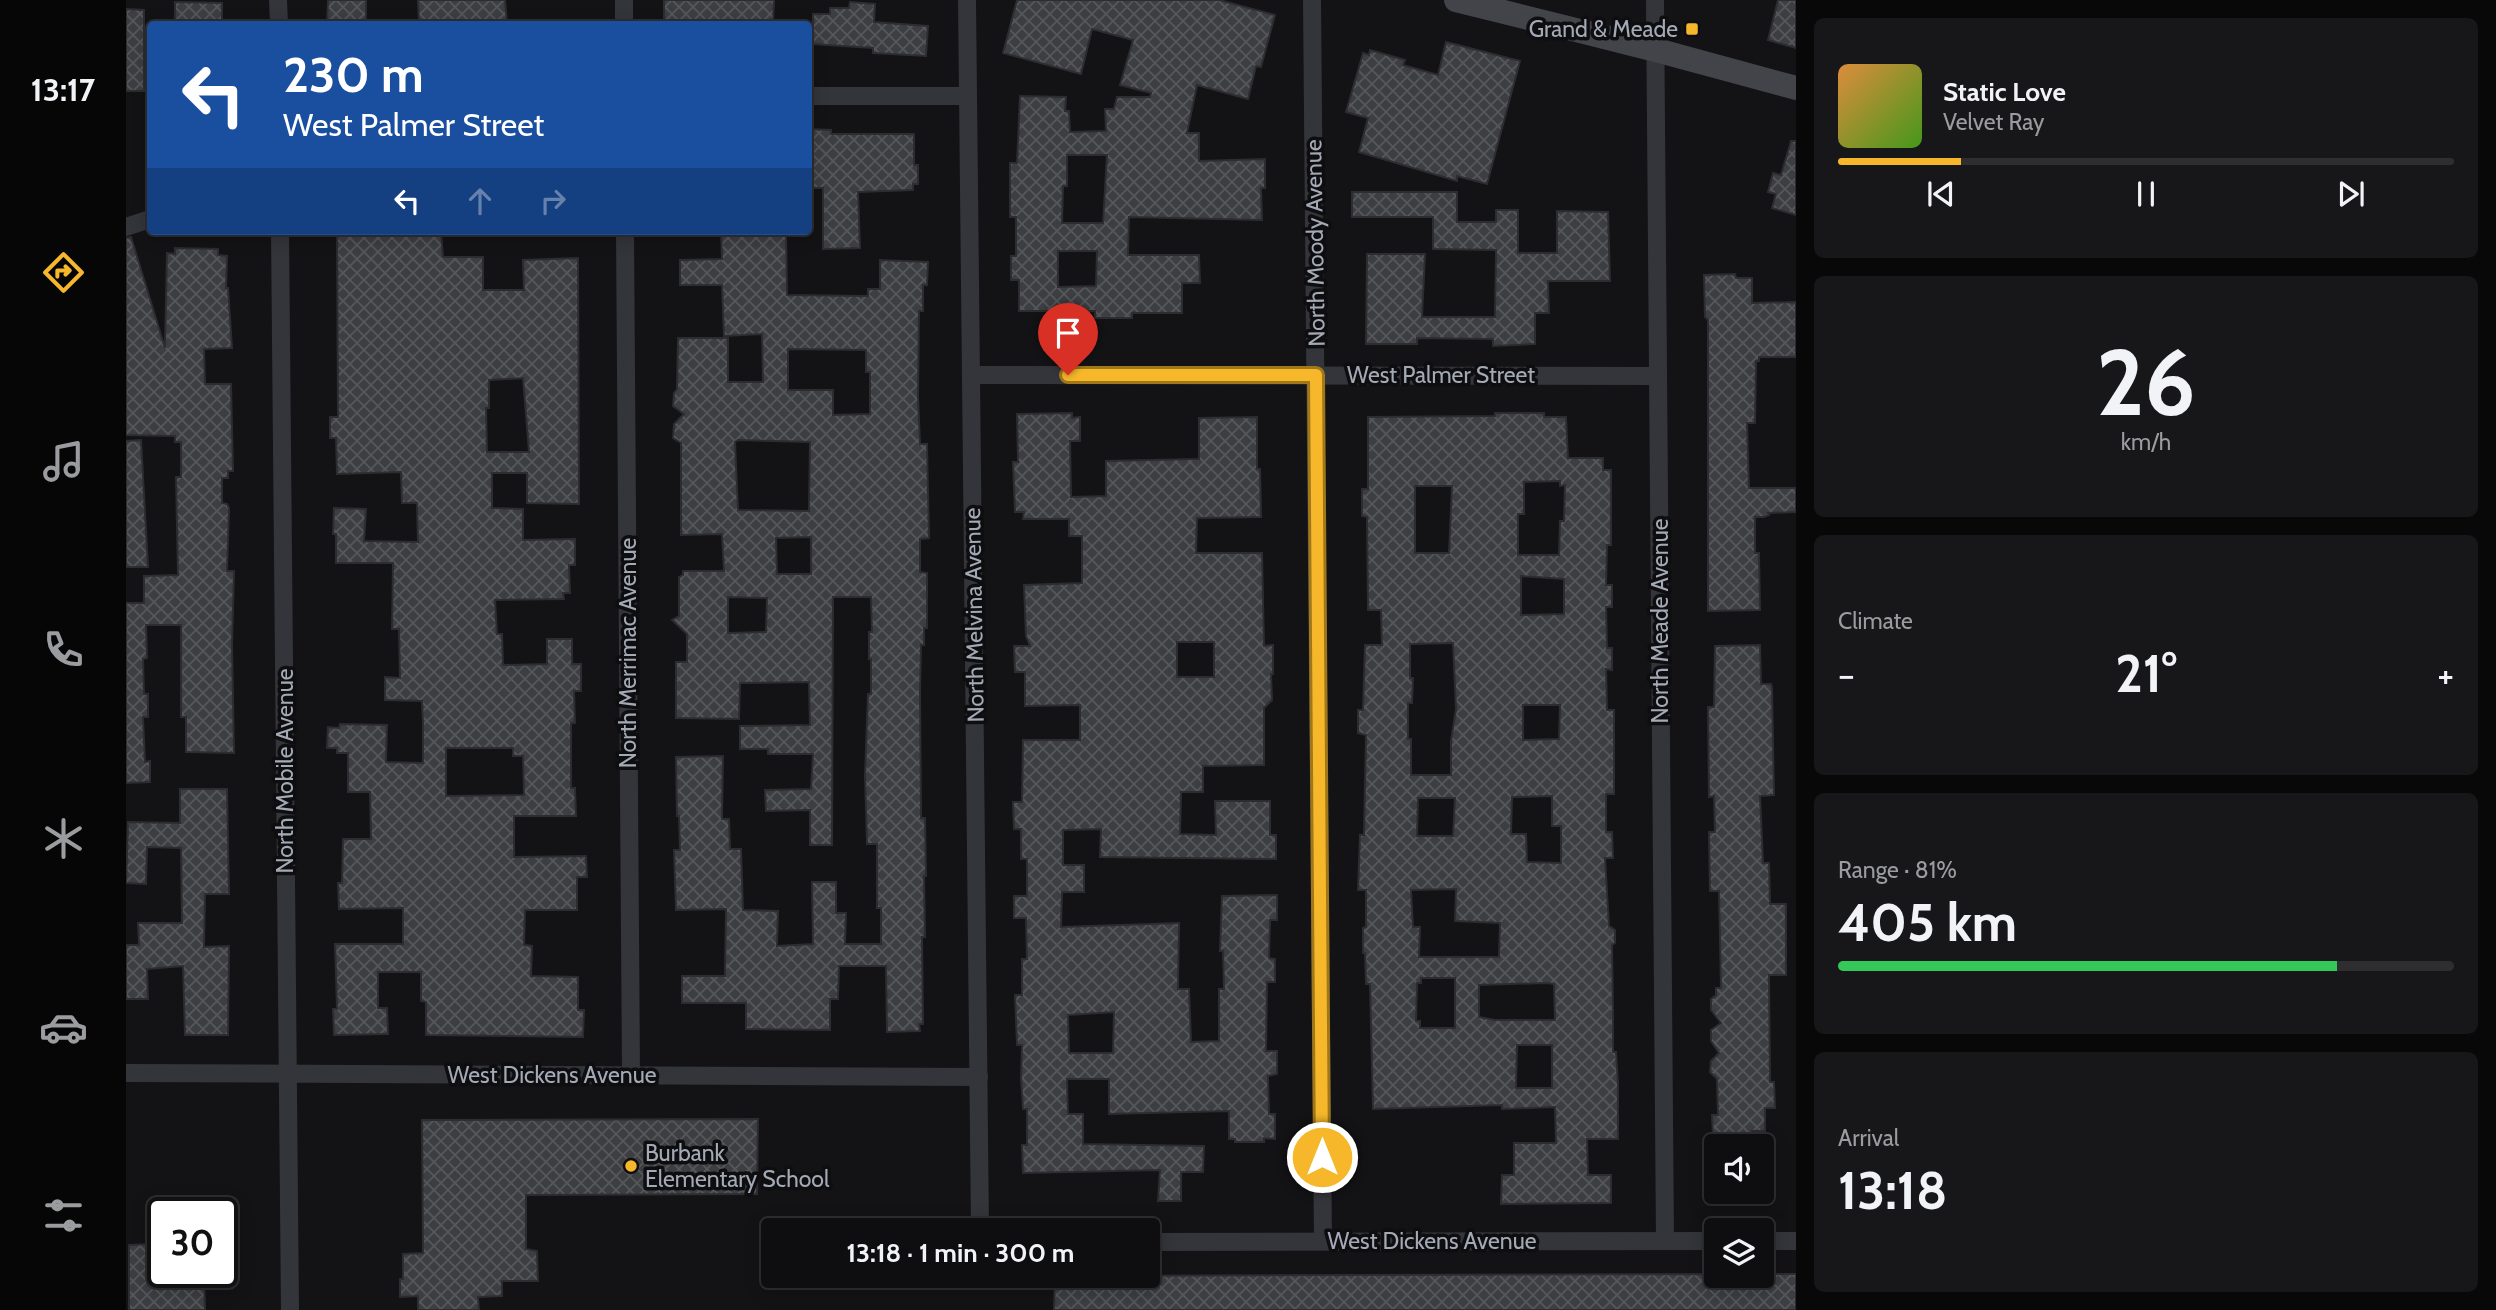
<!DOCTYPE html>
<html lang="en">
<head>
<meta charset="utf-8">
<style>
  :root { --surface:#0e0e10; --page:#171719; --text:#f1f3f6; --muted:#9b9c9f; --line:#2e2e30; --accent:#f6b82a }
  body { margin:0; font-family:Cabin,sans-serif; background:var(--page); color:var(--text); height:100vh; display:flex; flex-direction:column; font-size:26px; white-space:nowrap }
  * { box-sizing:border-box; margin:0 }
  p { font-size:23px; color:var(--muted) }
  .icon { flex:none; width:38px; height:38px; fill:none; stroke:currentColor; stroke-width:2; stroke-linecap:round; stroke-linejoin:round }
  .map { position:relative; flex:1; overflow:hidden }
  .details { display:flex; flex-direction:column; gap:18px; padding:18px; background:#080809; width:700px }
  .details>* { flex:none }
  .guide { position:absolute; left:21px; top:21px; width:665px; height:214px; border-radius:7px; box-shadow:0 4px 18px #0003,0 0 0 2px var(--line); background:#1a4fa0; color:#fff; overflow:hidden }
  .controls { position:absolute; left:1578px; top:1134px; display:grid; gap:14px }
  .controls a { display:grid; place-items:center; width:70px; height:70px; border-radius:7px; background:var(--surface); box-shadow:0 4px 18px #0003,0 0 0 2px var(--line); font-size:35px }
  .speed { position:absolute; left:21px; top:1197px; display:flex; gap:14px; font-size:35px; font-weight:700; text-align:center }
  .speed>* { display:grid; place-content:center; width:91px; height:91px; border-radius:50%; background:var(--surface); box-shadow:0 4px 18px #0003,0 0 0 2px var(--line); line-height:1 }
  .speed .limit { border:4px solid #111; border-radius:10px; background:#fff; color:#111 }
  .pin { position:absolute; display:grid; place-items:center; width:60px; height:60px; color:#fff; margin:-72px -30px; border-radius:50% 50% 50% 0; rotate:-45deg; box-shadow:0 0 7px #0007 }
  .pin .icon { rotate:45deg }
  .me { position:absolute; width:77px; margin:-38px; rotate:0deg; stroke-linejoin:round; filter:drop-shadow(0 0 5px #0008) }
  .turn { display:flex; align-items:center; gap:24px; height:147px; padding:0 21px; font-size:32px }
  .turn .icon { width:91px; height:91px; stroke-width:2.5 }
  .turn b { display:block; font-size:49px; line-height:60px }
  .lanes { display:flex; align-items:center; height:66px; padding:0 21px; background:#0003; justify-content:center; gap:35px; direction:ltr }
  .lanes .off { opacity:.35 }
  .big { font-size:52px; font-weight:700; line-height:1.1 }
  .details .widget { flex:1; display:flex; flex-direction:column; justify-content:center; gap:10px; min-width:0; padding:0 24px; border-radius:10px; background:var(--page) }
  .details .dial { align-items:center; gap:0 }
  .dial b { font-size:91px; line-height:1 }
  .song { display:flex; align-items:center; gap:21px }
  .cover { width:84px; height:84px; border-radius:10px; background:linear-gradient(135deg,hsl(30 70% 55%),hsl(100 70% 35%)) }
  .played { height:7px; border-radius:4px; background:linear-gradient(90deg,var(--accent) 20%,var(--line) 20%) }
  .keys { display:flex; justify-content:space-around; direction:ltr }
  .heat { display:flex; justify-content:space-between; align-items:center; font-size:38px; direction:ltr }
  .charge { height:10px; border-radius:5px; background:linear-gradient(90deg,#34c759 81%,var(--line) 0) }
  .trip { position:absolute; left:635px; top:1218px; width:399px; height:70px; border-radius:7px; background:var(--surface); box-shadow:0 4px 18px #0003,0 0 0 2px var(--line); font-weight:700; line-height:70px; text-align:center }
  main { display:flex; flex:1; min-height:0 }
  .tabs { display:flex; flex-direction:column; width:126px; justify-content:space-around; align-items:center; background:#060606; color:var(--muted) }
  .tabs .icon { width:49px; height:49px }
  .tabs .active { color:var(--accent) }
  .tabs b { font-size:32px; color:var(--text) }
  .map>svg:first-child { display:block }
  .building { fill:url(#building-cross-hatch); stroke:#2d2d31; stroke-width:2; fill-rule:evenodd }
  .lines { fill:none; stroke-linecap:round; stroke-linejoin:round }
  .street { stroke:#34353a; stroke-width:18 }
  .secondary { stroke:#42444a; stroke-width:24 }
  .route-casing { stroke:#a0781b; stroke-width:18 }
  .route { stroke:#f6b82a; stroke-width:12 }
  .poi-dot { fill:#f6b82a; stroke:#0e0e10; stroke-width:2.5 }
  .labels { text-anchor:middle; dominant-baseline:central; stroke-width:7; stroke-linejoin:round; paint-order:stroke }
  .poi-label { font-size:23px; fill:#a4a9b6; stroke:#0e0e10; text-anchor:end }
  .street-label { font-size:23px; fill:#a4a9b6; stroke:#0e0e10 }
</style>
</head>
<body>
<main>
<nav class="tabs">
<b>13:17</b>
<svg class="icon active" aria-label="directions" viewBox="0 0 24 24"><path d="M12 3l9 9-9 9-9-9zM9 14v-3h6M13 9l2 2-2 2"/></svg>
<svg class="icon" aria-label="music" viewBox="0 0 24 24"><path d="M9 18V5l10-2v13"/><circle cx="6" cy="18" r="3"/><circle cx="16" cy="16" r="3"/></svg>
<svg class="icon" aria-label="phone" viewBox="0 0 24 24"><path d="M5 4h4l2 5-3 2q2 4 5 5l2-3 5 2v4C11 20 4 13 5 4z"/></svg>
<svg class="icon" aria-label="climate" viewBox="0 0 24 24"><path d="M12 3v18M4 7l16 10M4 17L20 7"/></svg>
<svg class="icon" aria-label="car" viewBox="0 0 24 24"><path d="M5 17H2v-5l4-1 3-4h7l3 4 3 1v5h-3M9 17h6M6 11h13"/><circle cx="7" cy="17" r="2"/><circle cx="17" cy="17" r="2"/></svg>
<svg class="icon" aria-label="filters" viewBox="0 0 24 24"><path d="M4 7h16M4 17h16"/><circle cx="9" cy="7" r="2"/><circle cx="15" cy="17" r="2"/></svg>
</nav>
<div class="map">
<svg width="1670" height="1310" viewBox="0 0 1670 1310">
  <defs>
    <pattern id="building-cross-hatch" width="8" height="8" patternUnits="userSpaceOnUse" patternTransform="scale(1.75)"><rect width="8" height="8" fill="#3d3e42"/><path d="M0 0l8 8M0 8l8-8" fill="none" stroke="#56575b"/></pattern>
  </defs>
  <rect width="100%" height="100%" fill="#131315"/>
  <g class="building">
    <polygon points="202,0 240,0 240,24 201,24"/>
    <polygon points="292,0 379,0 381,24 293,24"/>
    <polygon points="538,0 648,0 647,24 538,24"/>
    <path d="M891,0H1093L1149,15L1135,67L1130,66L1122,99L1071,85L1061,133H1073V161L1139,159V188H1135L1136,220L1003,217L1002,255H1073L1074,283H1056V313H1006V318H969V311H893V280H885V256H890V217H884V163H891L894,96L940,97L939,111H943L944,132L980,131L979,109H988L991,97H1024L1025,93L994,85L1007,40L966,29L955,74L877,53ZM941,155H981L977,223H936L937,186H941ZM932,251H971L970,286L932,287Z"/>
    <polygon points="1652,0 1670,0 1670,48 1642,40"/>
    <polygon points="49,2 96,3 96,24 49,24"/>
    <polygon points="724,2 749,4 748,22 802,26 800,56 747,53 747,48 687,44 687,14 704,14 704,8 723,8"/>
    <polygon points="0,9 18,10 18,91 0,91"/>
    <polygon points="1320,42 1394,61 1361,184 1331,176 1331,181 1233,152 1242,118 1220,112 1237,53 1243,55 1244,50 1279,60 1277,65 1312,75"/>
    <polygon points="682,129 705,130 705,134 788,134 788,165 792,165 792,184 787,184 787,190 732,192 734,248 697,249 697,188 686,188 687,155 682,155"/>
    <polygon points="1665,141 1670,141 1670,215 1646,208 1650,194 1642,192 1647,173 1655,175"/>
    <polygon points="1226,192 1331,192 1331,222 1370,222 1370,210 1392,210 1392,253 1431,253 1431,211 1482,212 1484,281 1422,281 1423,313 1409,313 1409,344 1367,346 1367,339 1291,338 1291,344 1240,344 1241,254 1299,254 1296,317 1369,317 1370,250 1307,249 1307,217 1226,217"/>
    <path d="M211,231L315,232L317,257H357V290H398L397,260L452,258L453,504L401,503V473H366V508L397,509V540L449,539V565H443L444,593H437L438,599L369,600L371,634H376L377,665L421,664V639H446V664H455V691H448L449,723H445V788H449L450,816H388V857L460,856L461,877H451V910H399L398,945L406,946L405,976L452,977V1010H458L457,1037L300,1035V1002L295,1001V972H252V1008H261L262,1034L208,1035L207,1009H211L209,944H277V908L213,909L212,883H216L217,839H245L244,792H222V753H211V748H201L202,727L213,728L214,724L261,725L260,762L297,763V724L296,701L259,700V677L274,678L273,629H266L267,563H210V534H207L208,508L240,509L238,541L292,542L291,503H276L275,472L211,474L210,438H204V417H212ZM397,378L403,452H361L360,408H363V380ZM320,748H387V756H397L398,795L320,796Z"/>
    <path d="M595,231H660L661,295L742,296V289H754V260L802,262L801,285H797V311H793L792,396L794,444H801L803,538L794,539V572L801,573V628H798V645H795L794,692L795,818H799L800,876H798L799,937H796L797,1024H793L794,1031L761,1032L760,966H713L712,999H704V1030L620,1029V1003H556V976H599L600,909L550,910L548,850H554L553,816H551L550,757L597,756L596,819H603L604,849H615L617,910L652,911L651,946L687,944L686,882H710V913H720L719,944H755V908H751V844H741L739,776L742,694H745V659H743V632H746L745,597H707L706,845H684V810L640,811L639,790L685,789L687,754H642V749H614V726L684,725L683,682L614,683L613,719L550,718V662H561V634L546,620L553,616V577L557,575V571H598L596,534L555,535V443L547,438L548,424L558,414L547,406L548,393L551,389L552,338H602V382H637L636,334L598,336L596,285H554V260L596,259ZM662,349L740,350V372H744V414L707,415V390H662ZM612,440L684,442L683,511L612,510L609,442ZM685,537V574H651L650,538ZM602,597L641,598L640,632L602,633Z"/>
    <polygon points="5,237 39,348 41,253 49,254 49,248 92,249 92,255 101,256 100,288 102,288 106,348 78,349 79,384 105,384 107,471 102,471 102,478 96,478 96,503 101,504 103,508 101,571 108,571 106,645 108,753 60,752 60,717 55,717 55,625 20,625 21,658 17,659 18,694 22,694 22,717 17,717 19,762 24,761 24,782 0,783 0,603 18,603 18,576 52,575 50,477 55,477 55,442 49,442 49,436 0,435 0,238"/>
    <polygon points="1609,274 1610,278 1626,278 1626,303 1670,302 1670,357 1633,357 1633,361 1630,361 1629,423 1621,423 1623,488 1670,488 1670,512 1642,513 1643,515 1638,517 1629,517 1629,553 1633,553 1634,610 1582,611 1582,320 1579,317 1578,275"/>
    <path d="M946,413V418L954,417V441H944L945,497L980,496V461L1073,459V418L1131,417V469H1134L1135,517L1071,518L1070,553H1136L1138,646L1147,645V674H1145L1146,700L1138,708V765L1077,766V792H1055L1054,834L1090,835L1089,801H1144V835H1150V859L974,857L975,829L937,830V865H958V892H936L935,927L1053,923L1052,989H1063L1065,1042L1093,1041V989H1098L1097,951H1094L1096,896L1151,895V920H1144L1143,958L1149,959V982H1141L1140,1051H1151V1074L1142,1076L1143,1114H1149V1139L1138,1138V1142H1109V1139H1103V1111L983,1114V1079H941L942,1114H957V1144L1078,1146L1077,1172H1055V1201H1032L1034,1170L897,1173L896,1145H901V1109H897L895,1079L896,1045H891L889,995H896V959H901L900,918H888V896H901V859H895V829H888L887,802H896L897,740H954V705L899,706V672H889L888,646H904L900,636L898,585L956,583V536H943V519H897L898,512H889L887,462H892L891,414ZM1051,642H1088V677H1051ZM988,1012L987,1053H943L942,1015Z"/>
    <path d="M1369,413H1418V417H1440L1442,458H1477V470H1485V545H1481L1480,585H1486V607H1480L1481,648H1486V670L1480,669L1481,710H1488V794H1480V832H1486L1487,858H1479L1483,926L1489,930V943L1486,945L1487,1015V1052H1490L1492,1083V1139H1461L1462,1175H1485V1203L1375,1204L1376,1175H1388V1143H1430L1429,1107L1376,1109V1105L1247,1109L1244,984H1240L1239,953H1237V928L1240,927V890H1232L1234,835H1238L1240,735L1232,733V710H1237L1239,645H1256L1255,610H1242L1241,517L1236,516V489H1242V417L1369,416ZM1434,481V486L1439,485L1438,521H1434L1433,555H1392V514H1398V482ZM1289,486H1326L1323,553H1289ZM1395,576L1438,579V614L1395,615ZM1327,643L1330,709L1325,741V775H1285V739H1282V703H1286L1287,678H1284V644ZM1397,705H1434L1433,739L1397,740ZM1426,796V826H1435V863L1401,862L1400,834H1385L1386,797ZM1292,798H1329L1327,836H1291ZM1330,889L1329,921L1374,923L1373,957H1293L1294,927H1287L1285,890ZM1295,978H1329V1028H1294V1021H1290L1291,983H1295ZM1420,983L1428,984L1429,1020H1369L1353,1017V985ZM1391,1045H1426V1088H1390Z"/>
    <polygon points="15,440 22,567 0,567 0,441"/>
    <polygon points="1634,645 1635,684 1645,684 1646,688 1648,795 1634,796 1637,863 1643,863 1644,904 1660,904 1660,975 1643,975 1644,1082 1648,1082 1649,1108 1639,1108 1639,1131 1626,1131 1626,1134 1587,1135 1586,1115 1592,1115 1591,1079 1584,1072 1585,1061 1593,1053 1585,1041 1585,1030 1595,1023 1585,1010 1585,999 1590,995 1590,988 1595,988 1593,891 1584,891 1583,832 1589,832 1588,796 1583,797 1582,707 1588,707 1589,646"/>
    <polygon points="54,789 101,789 103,894 79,894 78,947 103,946 102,1035 59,1035 57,966 21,969 22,999 0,999 0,945 13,945 12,923 56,923 55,848 21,847 20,884 0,883 2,822 54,823"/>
    <polygon points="632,1119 631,1194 400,1195 400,1249 411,1251 412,1281 376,1281 376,1296 352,1297 353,1310 292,1310 292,1296 274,1297 274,1279 277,1279 277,1254 297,1253 296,1120"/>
    <polygon points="25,1244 26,1272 78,1272 79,1310 3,1310 3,1245"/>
    <polygon points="1591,1274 1636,1276 1636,1274 1670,1274 1670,1310 928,1310 929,1276"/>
  </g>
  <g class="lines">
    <g class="street">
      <polyline points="152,0 153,24"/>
      <polyline points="498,0 498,24"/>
      <polyline points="841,0 854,1230"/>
      <polyline points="1186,0 1197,1241"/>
      <polyline points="1529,0 1539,1241"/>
      <polyline points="682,96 842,96"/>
      <polyline points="0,227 24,219"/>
      <polyline points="154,231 164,1310"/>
      <polyline points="499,231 505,1075"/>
      <polyline points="845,375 1532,376"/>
      <polyline points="0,1073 853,1077"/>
      <polyline points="1636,1241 1670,1241"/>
      <polyline points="1022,1242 1591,1241"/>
    </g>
    <polyline class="secondary" points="1330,0 1530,50 1670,88"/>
  </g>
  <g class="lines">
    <g class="route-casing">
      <polyline id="route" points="942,375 1190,375 1196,1157"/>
    </g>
    <use href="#route" class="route"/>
  </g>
  <g class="poi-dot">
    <rect x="1559" y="22" width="14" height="14" rx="3.5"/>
    <circle cx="505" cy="1166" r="7"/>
  </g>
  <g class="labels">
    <g class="poi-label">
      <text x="1552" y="29">Grand &amp; Meade</text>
      <text x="519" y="1153" text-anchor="start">Burbank<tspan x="519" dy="26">Elementary School</tspan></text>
    </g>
    <g class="street-label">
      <text transform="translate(1189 243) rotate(-91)">North Moody Avenue</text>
      <text x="1315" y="375">West Palmer Street</text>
      <text transform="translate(848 615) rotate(-91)">North Melvina Avenue</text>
      <text transform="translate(1534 621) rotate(-90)">North Meade Avenue</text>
      <text transform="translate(502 653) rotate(-90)">North Merrimac Avenue</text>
      <text transform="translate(159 771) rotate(-90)">North Mobile Avenue</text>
      <text x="426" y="1075">West Dickens Avenue</text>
      <text x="1306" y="1241">West Dickens Avenue</text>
    </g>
  </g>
</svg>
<div class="controls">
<a><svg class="icon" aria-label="sound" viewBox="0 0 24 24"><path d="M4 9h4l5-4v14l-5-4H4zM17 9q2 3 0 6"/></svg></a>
<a><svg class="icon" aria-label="layers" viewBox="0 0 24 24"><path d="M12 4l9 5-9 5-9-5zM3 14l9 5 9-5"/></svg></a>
</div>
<div class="speed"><div class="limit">30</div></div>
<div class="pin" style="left:942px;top:375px;background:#d93025"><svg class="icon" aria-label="arrive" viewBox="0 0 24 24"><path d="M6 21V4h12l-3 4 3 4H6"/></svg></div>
<svg class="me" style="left:1196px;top:1157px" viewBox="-20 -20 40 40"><circle r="17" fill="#f6b82a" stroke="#fff" stroke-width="3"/><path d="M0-11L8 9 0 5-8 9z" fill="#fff"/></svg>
<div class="trip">13:18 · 1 min · 300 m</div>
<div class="guide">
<div class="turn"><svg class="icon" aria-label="left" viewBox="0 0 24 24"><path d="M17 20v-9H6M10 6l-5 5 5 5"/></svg><div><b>230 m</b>West Palmer Street</div></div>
<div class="lanes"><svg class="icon" aria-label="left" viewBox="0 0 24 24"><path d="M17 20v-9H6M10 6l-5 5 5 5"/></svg><svg class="icon off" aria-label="ahead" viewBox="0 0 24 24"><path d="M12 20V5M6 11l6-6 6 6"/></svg><svg class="icon off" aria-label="right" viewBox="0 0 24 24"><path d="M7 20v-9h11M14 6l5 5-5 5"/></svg></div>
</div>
</div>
<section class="details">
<div class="widget">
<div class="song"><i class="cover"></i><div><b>Static Love</b><p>Velvet Ray</p></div></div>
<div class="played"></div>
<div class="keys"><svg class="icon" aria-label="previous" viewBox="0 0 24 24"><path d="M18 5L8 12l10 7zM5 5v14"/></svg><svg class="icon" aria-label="pause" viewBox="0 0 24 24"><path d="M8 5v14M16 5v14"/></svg><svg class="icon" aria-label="next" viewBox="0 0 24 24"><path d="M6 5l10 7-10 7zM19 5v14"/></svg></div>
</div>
<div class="widget dial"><b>26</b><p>km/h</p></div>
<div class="widget"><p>Climate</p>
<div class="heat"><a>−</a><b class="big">21°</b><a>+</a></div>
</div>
<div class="widget"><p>Range · 81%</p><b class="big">405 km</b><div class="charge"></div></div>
<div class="widget"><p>Arrival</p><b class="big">13:18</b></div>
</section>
</main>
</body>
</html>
